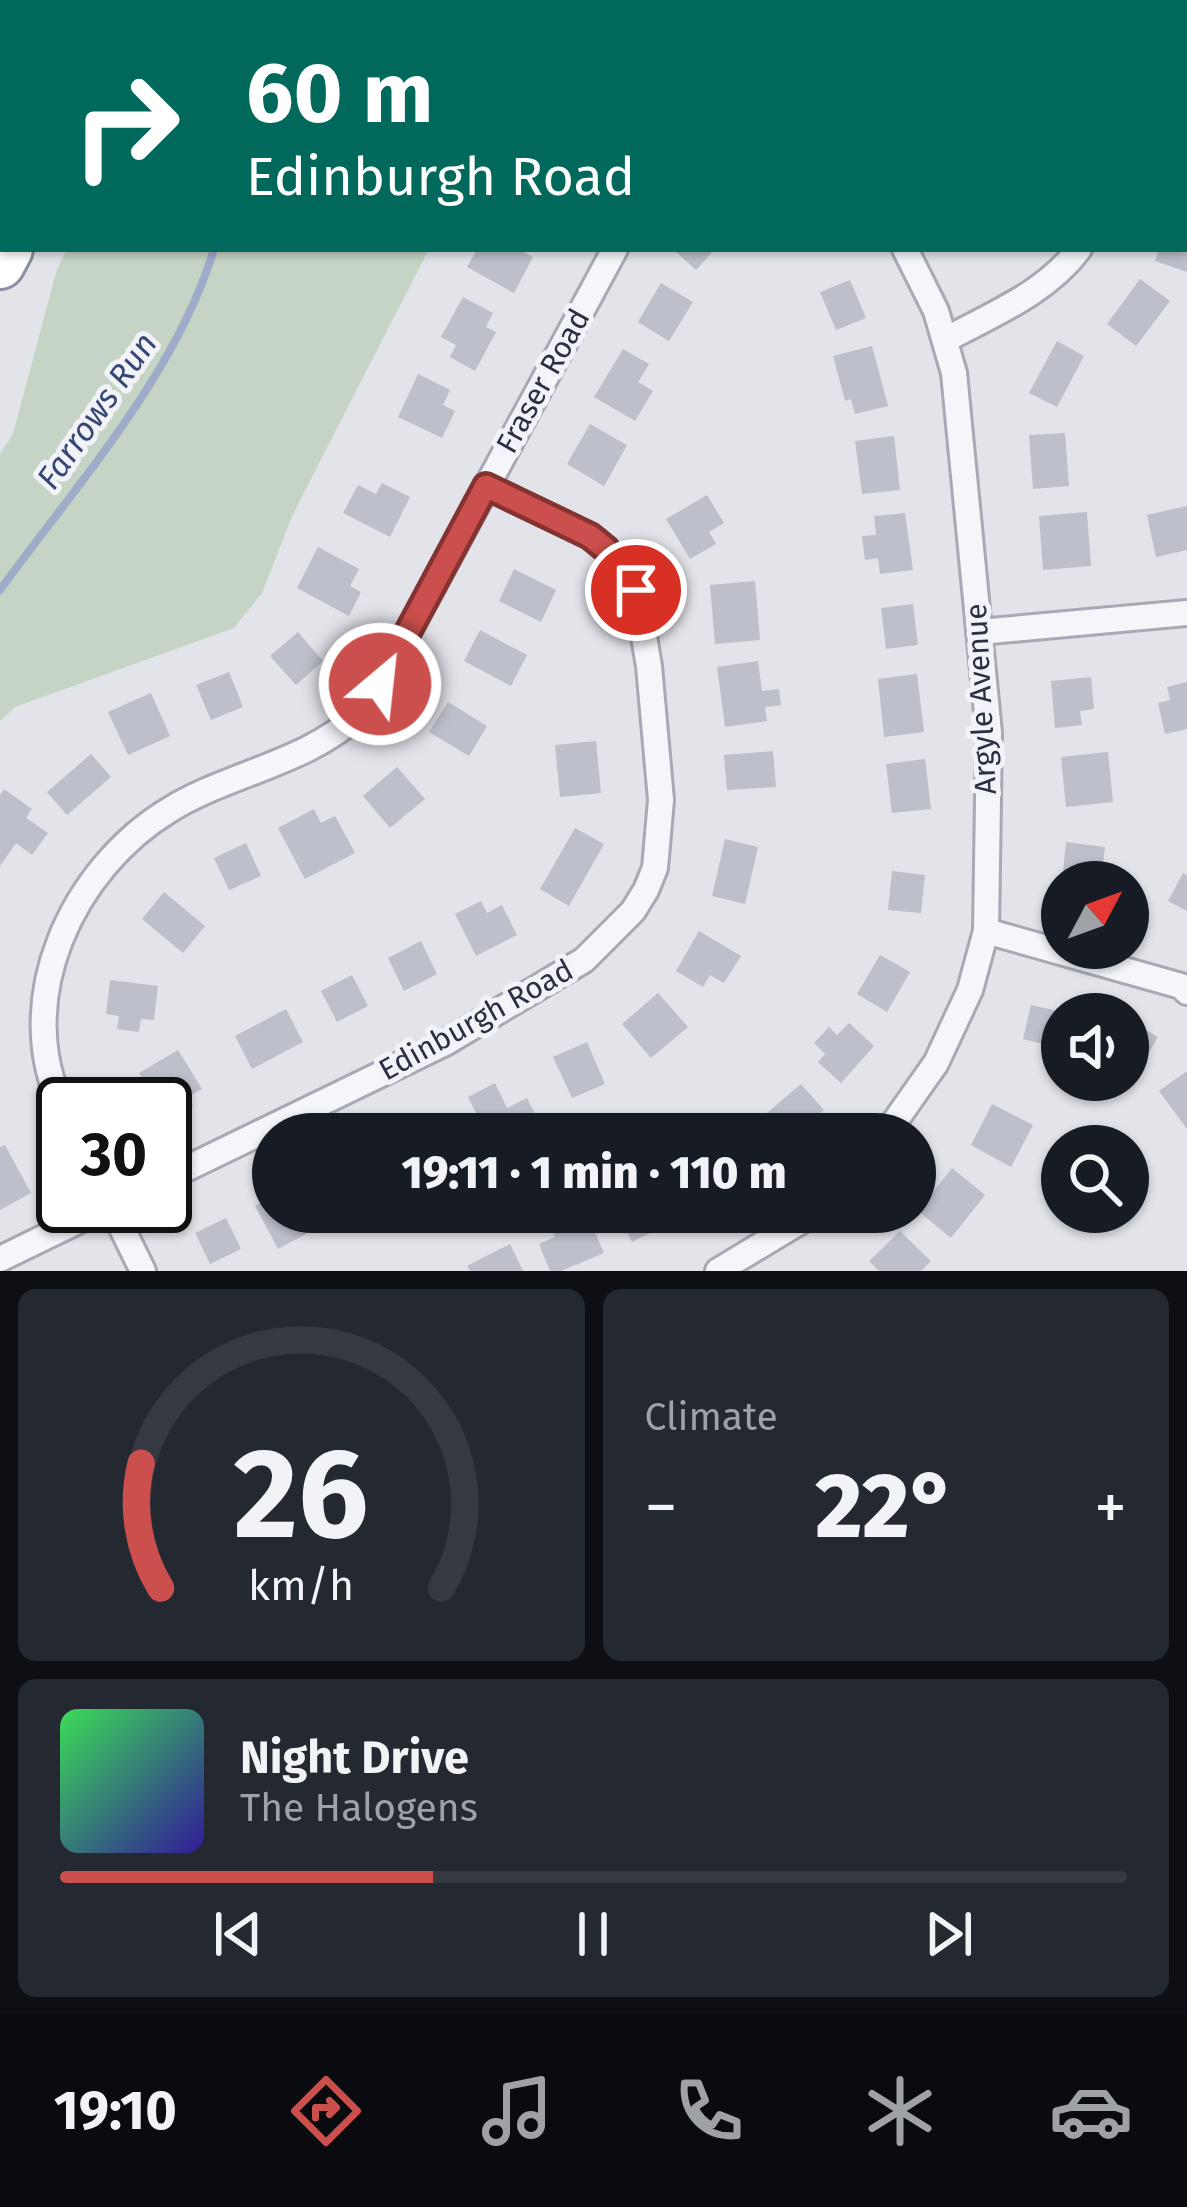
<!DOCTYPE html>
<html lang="en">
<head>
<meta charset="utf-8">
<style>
  :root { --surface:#171b24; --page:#242831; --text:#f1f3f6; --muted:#9ea1a6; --line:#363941; --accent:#cb4f4c }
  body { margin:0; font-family:"Fira Sans",sans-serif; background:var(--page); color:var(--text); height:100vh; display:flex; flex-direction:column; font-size:45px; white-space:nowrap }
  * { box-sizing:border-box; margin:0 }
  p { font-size:39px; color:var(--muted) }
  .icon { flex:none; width:66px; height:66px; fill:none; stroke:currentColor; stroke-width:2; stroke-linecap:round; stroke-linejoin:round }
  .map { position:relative; height:1271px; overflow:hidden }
  .sheet { display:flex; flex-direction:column; gap:18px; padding:18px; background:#0d0f14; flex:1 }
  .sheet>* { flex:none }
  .hud { position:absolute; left:0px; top:0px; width:1188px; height:252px; box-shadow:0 3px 9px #0004; background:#00695c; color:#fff; overflow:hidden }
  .needle { width:78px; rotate:49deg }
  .fabs { position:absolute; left:1041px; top:861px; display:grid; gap:24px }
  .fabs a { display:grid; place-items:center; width:108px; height:108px; border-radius:50%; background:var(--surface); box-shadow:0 3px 9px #0004; font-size:60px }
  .speed { position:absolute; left:36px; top:1077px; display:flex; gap:24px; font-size:60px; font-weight:700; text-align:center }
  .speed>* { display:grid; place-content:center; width:156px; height:156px; border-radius:50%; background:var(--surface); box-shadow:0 3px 9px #0004; line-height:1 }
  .speed .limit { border:6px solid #111; border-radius:18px; background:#fff; color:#111 }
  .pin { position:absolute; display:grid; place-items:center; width:102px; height:102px; color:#fff; margin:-51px; border:6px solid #fff; border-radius:50%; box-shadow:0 3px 12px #0007 }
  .me { position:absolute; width:132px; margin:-66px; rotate:28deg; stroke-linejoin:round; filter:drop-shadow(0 0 9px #0008) }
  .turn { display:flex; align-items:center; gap:42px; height:252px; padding:0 48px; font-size:54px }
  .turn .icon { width:156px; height:156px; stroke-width:2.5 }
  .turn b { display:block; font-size:84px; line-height:102px }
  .big { font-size:90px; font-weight:800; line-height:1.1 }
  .sheet .card { flex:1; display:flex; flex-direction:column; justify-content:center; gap:18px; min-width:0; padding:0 42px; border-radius:18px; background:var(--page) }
  .sheet .dial { align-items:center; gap:0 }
  .dial svg { height:312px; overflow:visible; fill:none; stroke:var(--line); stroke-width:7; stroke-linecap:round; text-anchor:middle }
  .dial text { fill:var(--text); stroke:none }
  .song { display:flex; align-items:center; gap:36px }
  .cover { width:144px; height:144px; border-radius:18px; background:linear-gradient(135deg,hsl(130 70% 55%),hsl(250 70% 35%)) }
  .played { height:12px; border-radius:6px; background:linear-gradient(90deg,var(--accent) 35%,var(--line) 35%) }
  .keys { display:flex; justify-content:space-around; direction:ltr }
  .heat { display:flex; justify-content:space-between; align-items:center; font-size:66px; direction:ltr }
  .sheet .tiles { flex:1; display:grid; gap:18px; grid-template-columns:1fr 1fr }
  .card:last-child { grid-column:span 2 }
  .trip { position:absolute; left:252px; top:1113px; width:684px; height:120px; border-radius:60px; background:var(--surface); box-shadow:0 3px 9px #0004; font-weight:800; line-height:120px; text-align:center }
  .tabs { display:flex; height:192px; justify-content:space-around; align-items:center; background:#090b0e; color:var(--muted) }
  .tabs .icon { width:84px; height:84px }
  .tabs .selected { color:var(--accent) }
  .tabs b { font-size:54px; color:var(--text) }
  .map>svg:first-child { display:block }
  .green { fill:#c5d4c4 }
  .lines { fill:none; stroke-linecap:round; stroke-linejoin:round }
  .stream { stroke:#9facc9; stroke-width:8 }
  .building { fill:#bdbfca }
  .minor-casing { stroke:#a7aab4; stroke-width:30 }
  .motorway-casing { stroke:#8a8fa1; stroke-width:54 }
  .minor { stroke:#f5f6f9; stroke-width:24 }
  .motorway { stroke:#fff; stroke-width:48 }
  .route-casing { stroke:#843331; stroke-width:30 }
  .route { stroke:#cb4f4c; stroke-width:21 }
  .labels { text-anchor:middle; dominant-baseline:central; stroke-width:10; stroke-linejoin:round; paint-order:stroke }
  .street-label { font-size:30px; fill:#2b2f42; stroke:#f2f3f8 }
  .water-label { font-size:33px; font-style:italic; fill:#364775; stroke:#f2f3f8 }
</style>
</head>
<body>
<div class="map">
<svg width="1187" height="1271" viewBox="0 0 1187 1271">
  <rect width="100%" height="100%" fill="#e2e4ea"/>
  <polygon class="green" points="67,249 429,249 293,514 262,593 234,628 15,707 0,721 0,454 13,434 57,269"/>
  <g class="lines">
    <path class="stream" d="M0,590C77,484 176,375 214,249"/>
  </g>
  <g class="building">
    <polygon points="477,249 518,249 533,257 514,293 467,267"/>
    <polygon points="673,249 715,249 696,270"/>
    <polygon points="1159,249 1187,249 1187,272 1155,261"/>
    <polygon points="1140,279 1170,301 1136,346 1107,324"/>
    <polygon points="850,280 866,318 836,330 820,292"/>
    <polygon points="661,283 693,302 669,341 638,322"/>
    <polygon points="463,297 493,313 486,327 496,332 475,371 450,357 456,345 441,337"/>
    <polygon points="1057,341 1084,356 1057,407 1029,393"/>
    <polygon points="872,346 888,406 855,414 851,399 845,401 833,356"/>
    <polygon points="623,349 649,364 638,382 653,391 635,421 594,397"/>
    <polygon points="418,374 450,390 443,405 455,411 442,438 398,417"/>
    <polygon points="590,424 627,445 604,486 567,464"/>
    <polygon points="1065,433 1069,486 1033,489 1029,435"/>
    <polygon points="894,436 900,490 862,494 855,441"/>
    <polygon points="382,483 410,497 390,537 343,513 358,485 376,494"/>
    <polygon points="707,495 724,523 709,532 716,544 690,559 666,519"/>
    <polygon points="1187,506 1187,550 1156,557 1147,515"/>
    <polygon points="1087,512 1091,566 1043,570 1039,516"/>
    <polygon points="905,513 913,570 880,574 878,558 865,560 862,536 876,535 874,516"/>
    <polygon points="318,547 359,569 350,586 361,592 349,616 297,588"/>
    <polygon points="514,569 556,590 541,622 499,601"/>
    <polygon points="755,581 760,640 715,644 710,585"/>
    <polygon points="913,604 918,645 886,649 881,608"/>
    <polygon points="480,630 527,655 511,686 464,661"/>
    <polygon points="298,632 323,661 296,685 270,656"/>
    <polygon points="758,661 762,691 779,689 781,705 765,707 767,721 725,727 717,667"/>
    <polygon points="229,672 243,707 211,720 196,685"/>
    <polygon points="917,674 924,732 884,737 878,679"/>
    <polygon points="1091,677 1094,709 1080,711 1082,725 1055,728 1051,681"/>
    <polygon points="1187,682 1187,729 1165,734 1158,703 1170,700 1167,687"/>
    <polygon points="151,693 170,736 128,755 108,712"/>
    <polygon points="448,702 487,726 469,756 429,732"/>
    <polygon points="596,741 601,793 560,797 555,745"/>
    <polygon points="773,751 776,787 727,790 724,755"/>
    <polygon points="1108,752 1113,802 1066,807 1061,757"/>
    <polygon points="91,754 111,777 67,815 47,792"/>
    <polygon points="925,759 931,809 892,813 886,764"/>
    <polygon points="397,767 425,799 390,828 363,796"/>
    <polygon points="4,789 32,809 26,818 48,833 32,855 16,843 0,866 0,795"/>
    <polygon points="314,809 321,823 335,816 355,853 305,879 278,828"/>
    <polygon points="575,828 604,844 569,906 540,889"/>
    <polygon points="725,839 758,847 745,904 712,896"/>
    <polygon points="1066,842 1105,847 1101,882 1062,882"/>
    <polygon points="246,843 261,876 229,890 214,858"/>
    <polygon points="892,871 925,875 921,913 888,910"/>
    <polygon points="1183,873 1187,875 1187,911 1168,901"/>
    <polygon points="164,892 205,926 183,953 142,919"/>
    <polygon points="481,901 487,913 502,905 517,935 476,956 455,914"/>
    <polygon points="699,931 741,956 724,983 710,975 703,987 676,971"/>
    <polygon points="421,941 437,974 404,991 388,958"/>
    <polygon points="880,955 910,972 887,1012 857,994"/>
    <polygon points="352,975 368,1006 337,1022 321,991"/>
    <polygon points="110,980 158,986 154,1020 141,1019 139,1032 117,1029 119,1016 106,1014"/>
    <polygon points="658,993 688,1027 651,1058 622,1024"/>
    <polygon points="1031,1005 1062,1012 1062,1049 1023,1039"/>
    <polygon points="286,1009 303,1042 252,1069 235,1036"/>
    <polygon points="1128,1020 1158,1037 1139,1069 1128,1063"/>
    <polygon points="849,1023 874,1046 841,1083 818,1062 825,1054 814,1043 829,1027 837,1035"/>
    <polygon points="587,1042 605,1084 572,1098 553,1057"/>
    <polygon points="178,1050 202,1089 188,1097 193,1106 165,1123 165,1104 120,1104 148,1088 139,1073"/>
    <polygon points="1187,1071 1187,1129 1159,1091"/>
    <polygon points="495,1083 507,1108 527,1098 540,1124 520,1134 487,1134 468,1097"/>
    <polygon points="801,1084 824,1110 797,1134 761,1134 753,1125"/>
    <polygon points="992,1104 1033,1125 1011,1167 971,1145"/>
    <polygon points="438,1116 446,1134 408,1134 406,1130"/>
    <polygon points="5,1145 31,1193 0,1210 0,1147"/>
    <polygon points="952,1168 985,1195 951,1238 918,1211"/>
    <polygon points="273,1197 273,1212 311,1212 319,1227 278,1249 255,1206"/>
    <polygon points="580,1212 586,1212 604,1253 561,1271 550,1271 539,1244 555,1237 550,1225"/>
    <polygon points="617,1212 673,1212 677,1219 632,1242"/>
    <polygon points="226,1218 241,1249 210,1264 195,1233"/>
    <polygon points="900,1231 931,1261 921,1271 879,1271 869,1261"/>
    <polygon points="510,1244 523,1271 470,1271 467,1266"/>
  </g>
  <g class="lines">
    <g class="minor-casing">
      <g id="minor">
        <polyline points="724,0 726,3"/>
        <polyline points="1090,0 1090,3"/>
        <path d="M945,340C993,314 1046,293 1079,249"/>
        <polyline points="979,632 1187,613"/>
        <polyline points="986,931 1181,986 1187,992"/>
        <path d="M63,1109C10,1001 72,868 171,809C230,773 307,763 359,714C367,706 373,694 380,684L615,249"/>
        <polyline points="886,1134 936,1063 970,990 986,931 989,733 954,373 936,311 905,249"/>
        <polyline points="165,1179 445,1043 584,960 633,911 646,890 655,868 661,800 649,666 636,590 606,549 590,536 486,486"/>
        <polyline points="111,1206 143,1271"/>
        <polyline points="0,1259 109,1206"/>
        <polyline points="718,1271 816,1212"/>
      </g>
    </g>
    <g class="motorway-casing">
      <g id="motorway">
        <polyline points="134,3 135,0"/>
        <polyline points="0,28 3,22"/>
        <polyline points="0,264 8,249"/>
      </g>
    </g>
    <use href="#minor" class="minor"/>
    <use href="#motorway" class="motorway"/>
  </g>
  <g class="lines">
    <g class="route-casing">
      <polyline id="route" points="380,684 486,486 590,536 606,549 636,590"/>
    </g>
    <use href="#route" class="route"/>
  </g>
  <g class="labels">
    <g class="street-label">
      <text transform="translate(543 381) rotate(-61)">Fraser Road</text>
      <text transform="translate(981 699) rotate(-93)">Argyle Avenue</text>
      <text transform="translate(476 1020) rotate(-29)">Edinburgh Road</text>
    </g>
    <g class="water-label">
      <text transform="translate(97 411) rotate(-55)">Farrows Run</text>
    </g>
  </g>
</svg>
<div class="fabs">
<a><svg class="needle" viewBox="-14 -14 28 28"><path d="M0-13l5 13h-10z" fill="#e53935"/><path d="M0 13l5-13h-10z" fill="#9ea1a6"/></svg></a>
<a><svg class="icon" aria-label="sound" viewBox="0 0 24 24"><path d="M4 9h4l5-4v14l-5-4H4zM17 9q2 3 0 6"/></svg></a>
<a><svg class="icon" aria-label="search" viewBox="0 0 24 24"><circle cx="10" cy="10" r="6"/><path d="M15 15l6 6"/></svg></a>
</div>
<div class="speed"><div class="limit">30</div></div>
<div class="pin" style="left:636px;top:590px;background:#d93025"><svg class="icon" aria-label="arrive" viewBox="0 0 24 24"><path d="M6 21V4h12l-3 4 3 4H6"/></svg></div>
<svg class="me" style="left:380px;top:684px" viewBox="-20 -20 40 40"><circle r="17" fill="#cb4f4c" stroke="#fff" stroke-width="3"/><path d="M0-11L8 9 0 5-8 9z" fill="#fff"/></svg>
<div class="trip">19:11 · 1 min · 110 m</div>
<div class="hud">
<div class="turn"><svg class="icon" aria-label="right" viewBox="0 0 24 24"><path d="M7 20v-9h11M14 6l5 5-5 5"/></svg><div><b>60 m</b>Edinburgh Road</div></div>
</div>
</div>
<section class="sheet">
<div class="tiles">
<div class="card dial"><svg viewBox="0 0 100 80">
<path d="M14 69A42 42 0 1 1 86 69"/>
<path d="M14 69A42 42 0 0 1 9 37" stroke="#cb4f4c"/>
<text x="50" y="56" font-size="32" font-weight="700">26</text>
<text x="50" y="72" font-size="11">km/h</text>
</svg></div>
<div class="card"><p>Climate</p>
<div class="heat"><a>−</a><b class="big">22°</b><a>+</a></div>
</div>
<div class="card">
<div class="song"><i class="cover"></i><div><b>Night Drive</b><p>The Halogens</p></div></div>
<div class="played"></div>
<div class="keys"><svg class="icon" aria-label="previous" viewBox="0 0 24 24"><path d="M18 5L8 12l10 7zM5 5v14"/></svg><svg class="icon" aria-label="pause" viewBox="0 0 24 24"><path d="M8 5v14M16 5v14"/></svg><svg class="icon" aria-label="next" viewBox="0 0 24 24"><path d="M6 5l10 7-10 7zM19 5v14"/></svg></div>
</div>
</div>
</section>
<nav class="tabs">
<b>19:10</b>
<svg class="icon selected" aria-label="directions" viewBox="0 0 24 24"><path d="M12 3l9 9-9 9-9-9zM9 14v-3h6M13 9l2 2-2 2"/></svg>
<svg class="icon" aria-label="music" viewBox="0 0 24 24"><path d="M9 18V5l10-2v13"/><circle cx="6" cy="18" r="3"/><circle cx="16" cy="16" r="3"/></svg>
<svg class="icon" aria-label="phone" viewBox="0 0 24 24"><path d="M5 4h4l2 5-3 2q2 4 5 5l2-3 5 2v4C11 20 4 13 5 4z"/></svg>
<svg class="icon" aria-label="climate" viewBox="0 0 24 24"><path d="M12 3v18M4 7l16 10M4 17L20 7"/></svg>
<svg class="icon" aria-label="car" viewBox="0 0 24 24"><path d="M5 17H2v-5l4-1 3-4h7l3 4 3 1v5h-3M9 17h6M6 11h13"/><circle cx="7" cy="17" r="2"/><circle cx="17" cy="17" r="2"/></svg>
</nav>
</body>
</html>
